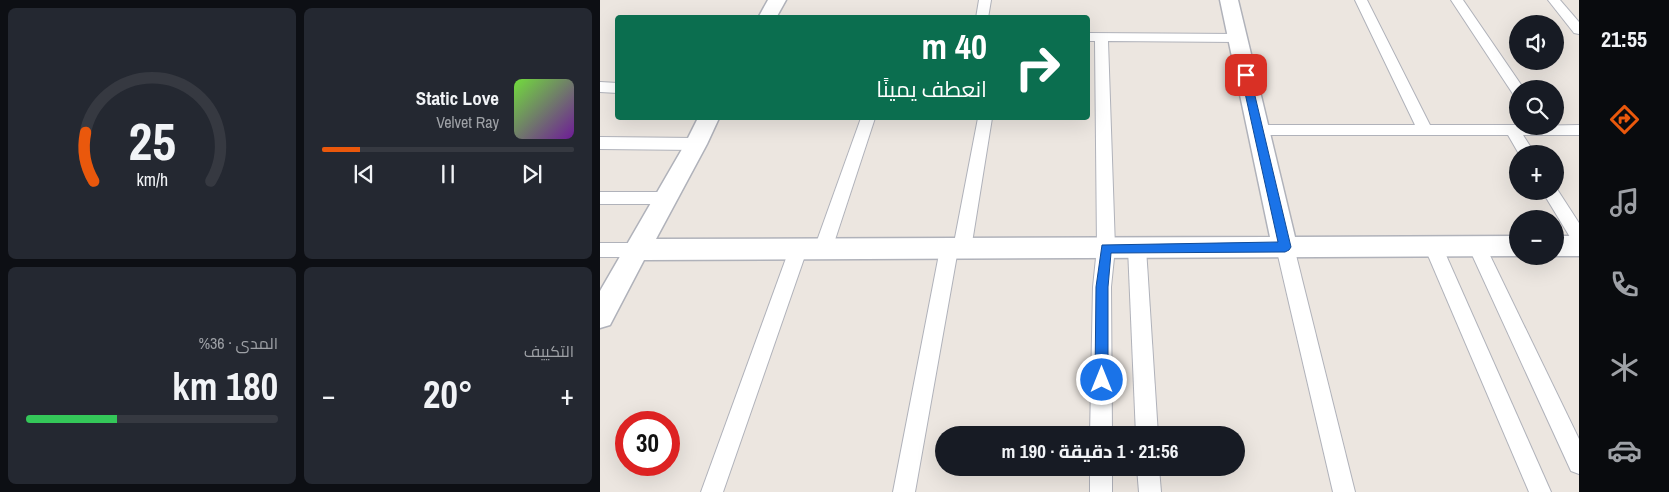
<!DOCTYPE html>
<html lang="ar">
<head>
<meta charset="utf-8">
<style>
  :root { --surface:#171b24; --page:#242831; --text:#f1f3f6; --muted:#9ea1a6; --line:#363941; --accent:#ea580c }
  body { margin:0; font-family:"Archivo Narrow",Cairo,sans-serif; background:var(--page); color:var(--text); direction:rtl; height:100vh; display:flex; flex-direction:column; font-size:19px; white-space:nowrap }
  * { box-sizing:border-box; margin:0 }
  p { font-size:16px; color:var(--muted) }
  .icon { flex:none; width:28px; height:28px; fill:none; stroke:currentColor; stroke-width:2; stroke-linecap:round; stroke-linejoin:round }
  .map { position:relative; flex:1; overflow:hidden; direction:ltr }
  .drawer { display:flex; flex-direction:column; gap:8px; padding:8px; background:#0d0f14; width:600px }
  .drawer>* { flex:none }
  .guide { position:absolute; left:15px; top:15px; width:475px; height:105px; border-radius:5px; box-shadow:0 5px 20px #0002; direction:rtl; background:#0b6e4f; color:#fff; overflow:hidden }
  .tools { position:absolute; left:909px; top:15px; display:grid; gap:10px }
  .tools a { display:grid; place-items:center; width:55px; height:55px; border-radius:50%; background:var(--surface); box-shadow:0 5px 20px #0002; font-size:25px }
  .speed { position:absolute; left:15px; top:411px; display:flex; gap:10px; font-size:25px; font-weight:700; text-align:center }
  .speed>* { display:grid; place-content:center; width:65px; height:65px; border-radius:50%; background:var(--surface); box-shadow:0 5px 20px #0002; line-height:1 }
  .speed .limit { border:8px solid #d22; background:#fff; color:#111 }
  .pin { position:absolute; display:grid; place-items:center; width:42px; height:42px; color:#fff; margin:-21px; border-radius:10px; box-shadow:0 2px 8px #0006 }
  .me { position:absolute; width:55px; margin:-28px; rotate:0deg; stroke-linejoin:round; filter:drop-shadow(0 0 4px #0008) }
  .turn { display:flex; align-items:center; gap:18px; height:105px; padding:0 20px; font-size:22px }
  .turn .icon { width:65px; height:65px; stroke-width:2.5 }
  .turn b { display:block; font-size:35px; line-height:42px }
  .big { font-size:38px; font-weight:700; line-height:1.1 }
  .drawer .card { flex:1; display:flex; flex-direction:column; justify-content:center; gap:8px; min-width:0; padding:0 18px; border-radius:8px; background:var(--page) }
  .drawer .dial { align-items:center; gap:0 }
  .dial svg { height:130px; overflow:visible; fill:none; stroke:var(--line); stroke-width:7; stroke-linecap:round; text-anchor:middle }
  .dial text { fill:var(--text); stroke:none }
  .song { display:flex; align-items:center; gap:15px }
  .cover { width:60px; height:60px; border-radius:8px; background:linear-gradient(135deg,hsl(100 70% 55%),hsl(280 70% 35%)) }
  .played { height:5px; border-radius:2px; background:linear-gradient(90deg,var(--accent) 15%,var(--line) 15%) }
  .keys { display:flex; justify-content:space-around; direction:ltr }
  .heat { display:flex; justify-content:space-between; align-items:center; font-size:28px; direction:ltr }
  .charge { height:8px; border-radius:4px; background:linear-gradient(90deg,#34c759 36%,var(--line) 0) }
  .drawer .tiles { flex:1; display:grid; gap:8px; grid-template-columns:repeat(2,1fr) }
  .trip { position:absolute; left:335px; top:426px; width:310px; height:50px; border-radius:25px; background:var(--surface); box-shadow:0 5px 20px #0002; font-weight:700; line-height:50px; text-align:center; direction:rtl }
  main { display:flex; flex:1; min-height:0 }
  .tabs { display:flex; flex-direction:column; width:90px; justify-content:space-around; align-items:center; background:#090b0e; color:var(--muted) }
  .tabs .icon { width:35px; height:35px }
  .tabs .active { color:var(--accent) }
  .tabs b { font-size:22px; color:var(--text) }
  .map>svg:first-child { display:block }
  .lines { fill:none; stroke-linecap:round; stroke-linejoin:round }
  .street-casing { stroke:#b0b2ba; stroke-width:2 }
  .secondary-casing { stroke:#b0b2ba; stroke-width:3 }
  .street { fill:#fff; fill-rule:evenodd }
  .secondary { fill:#fff; fill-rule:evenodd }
  .route { fill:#1a73e8; stroke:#114b97 }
</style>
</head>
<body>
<main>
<nav class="tabs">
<b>21:55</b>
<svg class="icon active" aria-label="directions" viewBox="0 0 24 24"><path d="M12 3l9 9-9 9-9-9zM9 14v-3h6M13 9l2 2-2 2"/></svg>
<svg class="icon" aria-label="music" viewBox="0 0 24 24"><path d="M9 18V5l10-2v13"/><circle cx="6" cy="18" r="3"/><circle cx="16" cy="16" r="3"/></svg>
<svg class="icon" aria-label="phone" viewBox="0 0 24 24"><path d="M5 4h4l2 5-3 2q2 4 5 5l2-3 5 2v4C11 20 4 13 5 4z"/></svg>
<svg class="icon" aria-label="climate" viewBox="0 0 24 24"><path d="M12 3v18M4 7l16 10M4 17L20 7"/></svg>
<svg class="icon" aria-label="car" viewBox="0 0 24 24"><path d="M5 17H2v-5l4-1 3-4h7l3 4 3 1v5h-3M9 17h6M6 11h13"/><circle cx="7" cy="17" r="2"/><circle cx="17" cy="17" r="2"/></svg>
</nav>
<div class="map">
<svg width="979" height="492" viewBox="0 0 979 492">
  <rect width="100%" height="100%" fill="#ece6e0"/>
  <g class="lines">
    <g class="street-casing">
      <g id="street">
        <polygon points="379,0 391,0 388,18 376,18"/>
        <polygon points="755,0 767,0 830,125 918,125 918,126 979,125 979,135 923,135 935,154 919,154 908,135 658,135 653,134 651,130 653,126 658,125 815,125"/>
        <polygon points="851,0 863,0 924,89 918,89 918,96 913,94"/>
        <polygon points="948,0 960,0 979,22 979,34 974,33"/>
        <polygon points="488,33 637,34 643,38 637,42 508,41 515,248 511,287 512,435 490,435 493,287 497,248 495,41 488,41"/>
        <polygon points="0,82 18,83 18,93 0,92"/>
        <polygon points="261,118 275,118 232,249 229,254 223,256 217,254 214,249"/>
        <polygon points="378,118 392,118 371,249 368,254 362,256 357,255 315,492 293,492 340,249 343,244 349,242 354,243"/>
        <polygon points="0,137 96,138 101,140 104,144 101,148 96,150 0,149"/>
        <polygon points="955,186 979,223 979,244 973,242 942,191 955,191"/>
        <polygon points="0,192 66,192 72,193 74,198 72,203 66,204 0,204"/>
        <polygon points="833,239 839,241 842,246 951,492 929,492 824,246 827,241"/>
        <polygon points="877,239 883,241 979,439 979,474 971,471 868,246 871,241"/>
        <polygon points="685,240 691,242 694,247 755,492 733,492 676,247 679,242"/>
        <polygon points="537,241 543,243 546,248 558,435 536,435 528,248 531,243"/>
        <polygon points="0,243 37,243 43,245 46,250 43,255 37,257 0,257"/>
        <polygon points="198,243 204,245 207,250 123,492 101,492 189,250 192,245"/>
        <rect x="490" y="468" width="22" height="24"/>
        <polygon points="537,468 559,468 561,492 539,492"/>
      </g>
    </g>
    <g class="secondary-casing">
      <g id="secondary">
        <polygon points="168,0 186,0 176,18 158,18"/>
        <polygon points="620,0 638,0 695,237 918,236 918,256 44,260 10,325 0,328 0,291 85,144 98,118 119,118 107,144 56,239 670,237"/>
        <rect x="955" y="236" width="24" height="20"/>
      </g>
    </g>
    <use href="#street" class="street"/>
    <use href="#secondary" class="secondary"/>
  </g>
  <polygon class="route" points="646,72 650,75 691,247 689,250 685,252 511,253 508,287 508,380 506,384 502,386 497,384 495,380 496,287 502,245 678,242 641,75"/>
</svg>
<div class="tools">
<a><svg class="icon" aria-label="sound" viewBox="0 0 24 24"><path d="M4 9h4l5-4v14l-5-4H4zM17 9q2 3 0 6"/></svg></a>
<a><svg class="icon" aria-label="search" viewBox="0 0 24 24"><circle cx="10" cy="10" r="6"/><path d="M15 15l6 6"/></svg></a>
<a>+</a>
<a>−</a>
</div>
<div class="speed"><div class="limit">30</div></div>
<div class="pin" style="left:646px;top:75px;background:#d93025"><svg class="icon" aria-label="arrive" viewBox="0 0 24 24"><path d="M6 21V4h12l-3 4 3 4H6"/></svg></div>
<svg class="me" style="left:502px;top:380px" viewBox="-20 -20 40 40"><circle r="17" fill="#1a73e8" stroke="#fff" stroke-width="3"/><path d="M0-11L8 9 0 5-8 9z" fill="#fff"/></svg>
<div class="trip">21:56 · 1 دقيقة · 190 m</div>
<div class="guide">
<div class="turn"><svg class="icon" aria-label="right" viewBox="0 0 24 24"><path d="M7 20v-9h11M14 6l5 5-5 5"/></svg><div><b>40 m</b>انعطف يمينًا</div></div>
</div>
</div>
<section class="drawer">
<div class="tiles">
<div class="card">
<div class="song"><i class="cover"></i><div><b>Static Love</b><p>Velvet Ray</p></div></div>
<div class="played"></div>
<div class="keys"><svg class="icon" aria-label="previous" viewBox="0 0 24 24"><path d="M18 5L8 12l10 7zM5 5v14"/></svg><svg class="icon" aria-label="pause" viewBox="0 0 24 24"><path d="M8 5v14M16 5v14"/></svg><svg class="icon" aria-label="next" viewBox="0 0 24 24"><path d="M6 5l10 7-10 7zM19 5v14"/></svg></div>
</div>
<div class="card dial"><svg viewBox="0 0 100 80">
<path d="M14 69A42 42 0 1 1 86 69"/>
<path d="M14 69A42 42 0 0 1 9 39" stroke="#ea580c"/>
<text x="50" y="56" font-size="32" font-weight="700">25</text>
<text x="50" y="72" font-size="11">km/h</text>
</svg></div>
<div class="card"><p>التكييف</p>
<div class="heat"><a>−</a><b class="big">20°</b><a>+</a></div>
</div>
<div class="card"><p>المدى · 36%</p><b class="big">180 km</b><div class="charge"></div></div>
</div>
</section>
</main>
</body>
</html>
